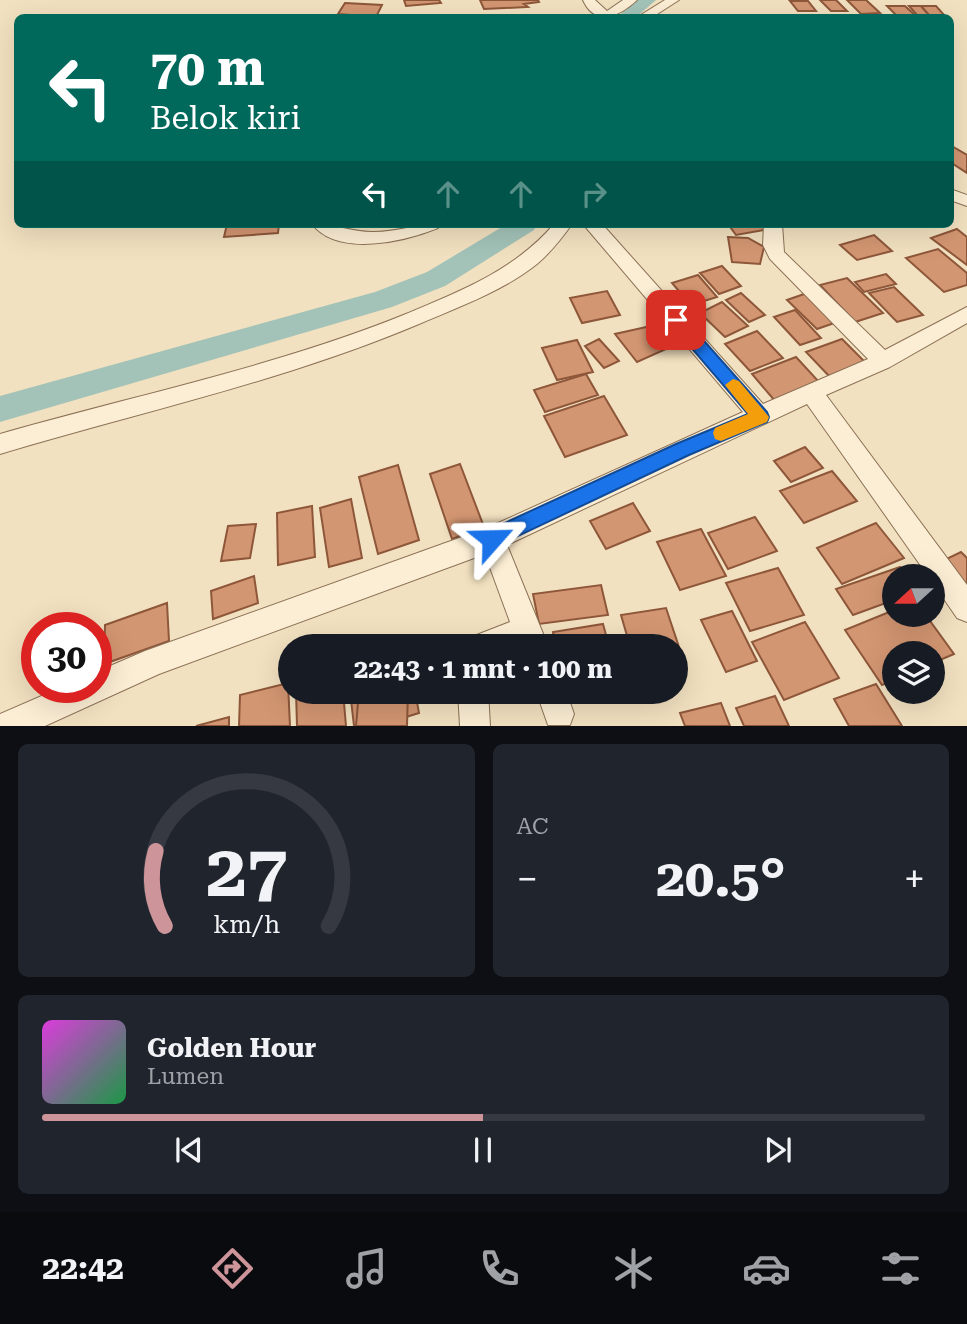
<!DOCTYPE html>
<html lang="id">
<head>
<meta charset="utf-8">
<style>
  :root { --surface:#171b24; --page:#20242c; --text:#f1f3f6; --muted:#9ea1a6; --line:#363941; --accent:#cd9499 }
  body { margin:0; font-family:"Roboto Serif",serif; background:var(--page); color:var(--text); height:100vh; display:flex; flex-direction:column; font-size:26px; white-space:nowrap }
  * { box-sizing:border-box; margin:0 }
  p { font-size:23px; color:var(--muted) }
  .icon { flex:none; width:38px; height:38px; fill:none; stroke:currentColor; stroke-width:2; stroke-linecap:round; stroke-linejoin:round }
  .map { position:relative; height:726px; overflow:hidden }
  .side { display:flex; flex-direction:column; gap:18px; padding:18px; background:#0d0f14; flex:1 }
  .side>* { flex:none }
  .guide { position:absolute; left:14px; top:14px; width:940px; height:214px; border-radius:10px; box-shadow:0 7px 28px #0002; background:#00695c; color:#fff; overflow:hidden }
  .needle { width:46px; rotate:249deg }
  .controls { position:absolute; left:882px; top:564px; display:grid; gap:14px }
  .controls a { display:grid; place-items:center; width:63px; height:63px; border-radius:50%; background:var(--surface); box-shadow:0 7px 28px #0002; font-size:35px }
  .speed { position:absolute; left:21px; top:612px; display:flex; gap:14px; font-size:35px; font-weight:700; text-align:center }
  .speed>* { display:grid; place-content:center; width:91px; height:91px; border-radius:50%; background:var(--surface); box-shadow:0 7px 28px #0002; line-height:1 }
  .speed .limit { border:10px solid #d22; background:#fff; color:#111 }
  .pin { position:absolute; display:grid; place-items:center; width:60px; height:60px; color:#fff; margin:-30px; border-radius:14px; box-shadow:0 4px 10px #0006 }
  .me { position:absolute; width:77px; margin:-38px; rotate:65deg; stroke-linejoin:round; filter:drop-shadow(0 0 5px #0008) }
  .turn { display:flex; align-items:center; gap:24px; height:147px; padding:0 21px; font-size:32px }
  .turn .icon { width:91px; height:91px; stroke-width:2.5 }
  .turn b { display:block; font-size:49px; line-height:60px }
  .lanes { display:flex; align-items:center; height:66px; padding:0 21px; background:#0003; justify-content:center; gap:35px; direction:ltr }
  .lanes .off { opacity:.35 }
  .big { font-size:52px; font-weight:700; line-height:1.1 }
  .side .card { flex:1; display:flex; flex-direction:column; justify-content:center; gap:10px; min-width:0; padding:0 24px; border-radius:10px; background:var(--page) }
  .side .dial { align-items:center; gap:0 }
  .dial svg { height:182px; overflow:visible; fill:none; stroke:var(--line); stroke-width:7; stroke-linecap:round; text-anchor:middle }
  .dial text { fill:var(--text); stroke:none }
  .song { display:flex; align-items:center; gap:21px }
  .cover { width:84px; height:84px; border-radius:10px; background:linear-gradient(135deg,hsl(300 70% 55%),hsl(140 70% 35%)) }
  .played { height:7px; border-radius:4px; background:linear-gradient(90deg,var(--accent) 50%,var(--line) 50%) }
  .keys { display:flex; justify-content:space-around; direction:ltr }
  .heat { display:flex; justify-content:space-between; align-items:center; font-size:38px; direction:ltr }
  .side .tiles { flex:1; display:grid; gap:18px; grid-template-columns:1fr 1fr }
  .card:last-child { grid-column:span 2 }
  .trip { position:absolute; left:278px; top:634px; width:410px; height:70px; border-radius:35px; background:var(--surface); box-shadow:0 7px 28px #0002; font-weight:700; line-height:70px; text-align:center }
  .menu { display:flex; height:112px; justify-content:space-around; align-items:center; background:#090b0e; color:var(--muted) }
  .menu .icon { width:49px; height:49px }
  .menu .current { color:var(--accent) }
  .menu b { font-size:32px; color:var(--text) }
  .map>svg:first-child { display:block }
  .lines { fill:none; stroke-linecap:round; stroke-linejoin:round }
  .canal { fill:#a3c3b8; fill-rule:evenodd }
  .building { fill:#d39672; stroke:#8e573a; stroke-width:2 }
  .minor-casing { stroke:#8c7156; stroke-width:2 }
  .minor { fill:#fceed4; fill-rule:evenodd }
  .route { fill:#1a73e8; stroke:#114b97; stroke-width:2 }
  .slow { fill:#f59e0b }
</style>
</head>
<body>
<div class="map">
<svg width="967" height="726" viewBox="0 0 967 726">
  <rect width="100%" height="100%" fill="#f2e1c0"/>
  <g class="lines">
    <g class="canal">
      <polygon points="638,0 656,0 635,18 616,18"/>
      <polygon points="507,224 537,224 534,230 445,286 392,307 0,422 0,396 375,292 427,272"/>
    </g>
  </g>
  <g class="building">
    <polygon points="404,0 439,0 441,3 406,6"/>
    <polygon points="480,0 538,0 539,2 524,4 528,7 484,9"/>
    <polygon points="820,0 836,0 847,11 831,11"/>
    <polygon points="847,0 866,0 880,13 861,14"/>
    <polygon points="790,1 808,1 816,11 798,11"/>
    <polygon points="345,3 382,5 376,17 338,14"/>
    <polygon points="887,6 905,6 916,16 898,17"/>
    <polygon points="909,6 921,6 930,16 918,16"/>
    <polygon points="921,6 936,6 945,16 930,16"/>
    <polygon points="950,145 967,155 967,173 950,162"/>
    <polygon points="227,224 279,224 278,233 224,237"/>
    <polygon points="728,224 765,224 769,229 736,235"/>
    <polygon points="957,229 967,237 967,265 931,238"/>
    <polygon points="874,235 892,251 857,260 840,245"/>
    <polygon points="728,237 748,238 764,247 760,264 732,262"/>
    <polygon points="938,249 967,273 967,285 944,292 906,258"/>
    <polygon points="722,266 741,286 719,294 700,273"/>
    <polygon points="886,274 896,284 864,292 855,282"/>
    <polygon points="698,275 717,297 691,305 672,283"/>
    <polygon points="847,278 883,313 855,322 820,285"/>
    <polygon points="894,287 923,315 897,322 869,293"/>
    <polygon points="607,291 620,315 582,323 570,298"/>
    <polygon points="810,292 840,321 817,329 787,300"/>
    <polygon points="741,293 765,315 749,322 726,300"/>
    <polygon points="722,302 748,326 725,337 700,313"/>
    <polygon points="795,310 821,338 800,345 774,317"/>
    <polygon points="655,325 675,345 637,362 615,334"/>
    <polygon points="757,331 783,358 750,371 725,344"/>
    <polygon points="599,339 619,361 604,368 585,346"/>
    <polygon points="842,339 866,363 830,377 806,352"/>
    <polygon points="577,340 593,372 557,380 542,348"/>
    <polygon points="796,357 820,383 775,401 752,374"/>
    <polygon points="586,374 598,395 545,412 534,390"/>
    <polygon points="604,396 627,435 565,457 544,416"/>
    <polygon points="805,447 823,468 791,482 774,461"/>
    <polygon points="460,464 484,527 452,539 430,474"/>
    <polygon points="398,465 419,540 378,554 359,477"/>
    <polygon points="832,471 857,501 804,523 780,491"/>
    <polygon points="351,499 362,558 329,567 320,508"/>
    <polygon points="633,503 650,531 606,549 590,521"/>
    <polygon points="312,506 315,557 278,565 277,513"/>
    <polygon points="755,517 777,551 728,569 708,533"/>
    <polygon points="876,523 904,558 842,584 817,548"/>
    <polygon points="256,524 250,558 221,561 228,526"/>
    <polygon points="701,529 726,576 680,590 657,542"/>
    <polygon points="961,552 967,558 967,597 938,563"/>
    <polygon points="900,567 906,576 894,576 894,600 853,615 836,589"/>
    <polygon points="778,568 804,615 750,631 726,583"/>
    <polygon points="254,576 258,603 213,619 211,591"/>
    <polygon points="601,585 608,615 539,624 533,594"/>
    <polygon points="167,603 169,641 104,664 105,625"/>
    <polygon points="666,608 684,662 676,664 676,646 630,646 621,615"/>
    <polygon points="894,610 894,614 925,614 954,654 933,663 933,653 894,653 894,680 882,685 845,630"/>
    <polygon points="732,611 757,661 726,672 701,620"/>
    <polygon points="805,622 839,678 784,700 752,642"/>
    <polygon points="603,624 609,646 555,646 553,632"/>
    <polygon points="288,683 290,726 239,726 240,695"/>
    <polygon points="876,684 902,726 849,726 834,699"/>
    <polygon points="296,691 343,691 346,726 297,726"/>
    <polygon points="350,691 415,691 419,713 377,726 354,726"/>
    <polygon points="359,691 408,691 407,726 356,726"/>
    <polygon points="775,696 789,726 744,726 736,708"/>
    <polygon points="721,703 730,726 685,726 680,713"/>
    <polygon points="229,717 229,726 196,726"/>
  </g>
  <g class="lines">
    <g class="minor-casing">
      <g id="minor">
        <path d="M583,0H595L607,11L623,0H637C619,17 595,27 583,0Z"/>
        <polygon points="665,0 679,0 651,18 636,18"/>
        <polygon points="950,189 967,195 967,206 950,200"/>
        <path d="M312,224C334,224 352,232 373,232C397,232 417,224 441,224L438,228C406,241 338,258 312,224Z"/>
        <path d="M554,224H572C562,238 550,253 537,264C503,291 459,307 419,324C284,381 140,412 0,454V434C136,395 275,367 406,314C461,291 515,270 554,224Z"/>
        <polygon points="583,224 602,224 763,404 868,359 770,259 763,245 764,224 782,224 784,252 885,350 967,307 967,323 890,367 826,395 967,585 967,622 957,618 933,583 933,576 928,576 807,404 507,545 548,646 470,646 474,636 510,622 485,554 159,674 45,726 0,726 0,714 60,688 96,688 96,672 145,651 487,528 743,412"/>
        <polygon points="458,691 488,691 490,726 460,726"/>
        <polygon points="536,691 566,691 574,714 570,725 548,725"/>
      </g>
    </g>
    <use href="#minor" class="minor"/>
  </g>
  <polygon class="route" points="676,315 682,316 767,412 769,417 767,422 689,455 499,545 492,548 485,545 482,539 485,532 676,444 748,414 671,324 669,320"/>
  <polygon class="slow" points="733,379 739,381 769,417 767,422 721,441 715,439 713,433 715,428 748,414 725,385"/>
</svg>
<div class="controls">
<a><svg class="needle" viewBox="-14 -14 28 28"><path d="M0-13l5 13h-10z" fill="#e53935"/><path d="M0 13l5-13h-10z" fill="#9ea1a6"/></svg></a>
<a><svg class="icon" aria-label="layers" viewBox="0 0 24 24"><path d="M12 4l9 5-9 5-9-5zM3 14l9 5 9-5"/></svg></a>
</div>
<div class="speed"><div class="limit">30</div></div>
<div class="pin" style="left:676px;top:320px;background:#d93025"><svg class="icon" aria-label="arrive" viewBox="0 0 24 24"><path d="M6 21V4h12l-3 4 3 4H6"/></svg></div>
<svg class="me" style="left:492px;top:539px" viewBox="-20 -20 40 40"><path d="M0-17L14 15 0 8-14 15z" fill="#1a73e8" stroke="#fff" stroke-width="4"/></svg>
<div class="trip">22:43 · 1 mnt · 100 m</div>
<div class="guide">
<div class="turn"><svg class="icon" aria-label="left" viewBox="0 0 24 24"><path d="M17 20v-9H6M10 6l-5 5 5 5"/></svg><div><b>70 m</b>Belok kiri</div></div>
<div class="lanes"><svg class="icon" aria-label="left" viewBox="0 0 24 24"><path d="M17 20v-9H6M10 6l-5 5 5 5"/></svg><svg class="icon off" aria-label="ahead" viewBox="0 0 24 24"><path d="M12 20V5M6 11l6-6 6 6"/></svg><svg class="icon off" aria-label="ahead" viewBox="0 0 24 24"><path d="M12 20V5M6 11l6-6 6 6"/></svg><svg class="icon off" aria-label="right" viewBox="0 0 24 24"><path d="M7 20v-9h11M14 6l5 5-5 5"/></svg></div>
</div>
</div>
<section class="side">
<div class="tiles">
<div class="card dial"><svg viewBox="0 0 100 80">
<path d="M14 69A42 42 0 1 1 86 69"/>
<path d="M14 69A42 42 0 0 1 10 36" stroke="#cd9499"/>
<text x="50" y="56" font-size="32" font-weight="700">27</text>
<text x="50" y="72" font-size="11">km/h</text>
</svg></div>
<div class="card"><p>AC</p>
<div class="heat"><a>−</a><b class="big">20.5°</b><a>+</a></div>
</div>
<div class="card">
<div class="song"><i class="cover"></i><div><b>Golden Hour</b><p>Lumen</p></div></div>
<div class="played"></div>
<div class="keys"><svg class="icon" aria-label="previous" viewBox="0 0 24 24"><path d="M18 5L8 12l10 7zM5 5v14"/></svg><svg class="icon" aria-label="pause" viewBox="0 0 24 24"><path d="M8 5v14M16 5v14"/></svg><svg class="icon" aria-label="next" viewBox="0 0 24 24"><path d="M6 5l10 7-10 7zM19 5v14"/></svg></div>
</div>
</div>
</section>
<nav class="menu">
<b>22:42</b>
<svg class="icon current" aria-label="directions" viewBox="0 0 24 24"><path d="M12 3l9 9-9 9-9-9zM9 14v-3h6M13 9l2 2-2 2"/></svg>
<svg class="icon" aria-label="music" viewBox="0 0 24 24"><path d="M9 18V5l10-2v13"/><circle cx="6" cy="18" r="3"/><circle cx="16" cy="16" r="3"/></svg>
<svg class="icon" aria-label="phone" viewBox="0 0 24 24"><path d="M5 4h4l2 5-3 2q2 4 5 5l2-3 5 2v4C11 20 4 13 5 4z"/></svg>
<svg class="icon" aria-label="climate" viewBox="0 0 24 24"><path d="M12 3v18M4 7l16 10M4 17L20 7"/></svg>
<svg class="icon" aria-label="car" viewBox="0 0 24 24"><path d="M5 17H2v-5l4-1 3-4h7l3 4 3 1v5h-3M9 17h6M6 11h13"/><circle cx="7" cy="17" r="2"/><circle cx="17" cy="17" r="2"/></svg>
<svg class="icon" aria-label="filters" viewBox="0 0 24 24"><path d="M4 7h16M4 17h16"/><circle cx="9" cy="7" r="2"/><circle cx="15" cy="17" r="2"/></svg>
</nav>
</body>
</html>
